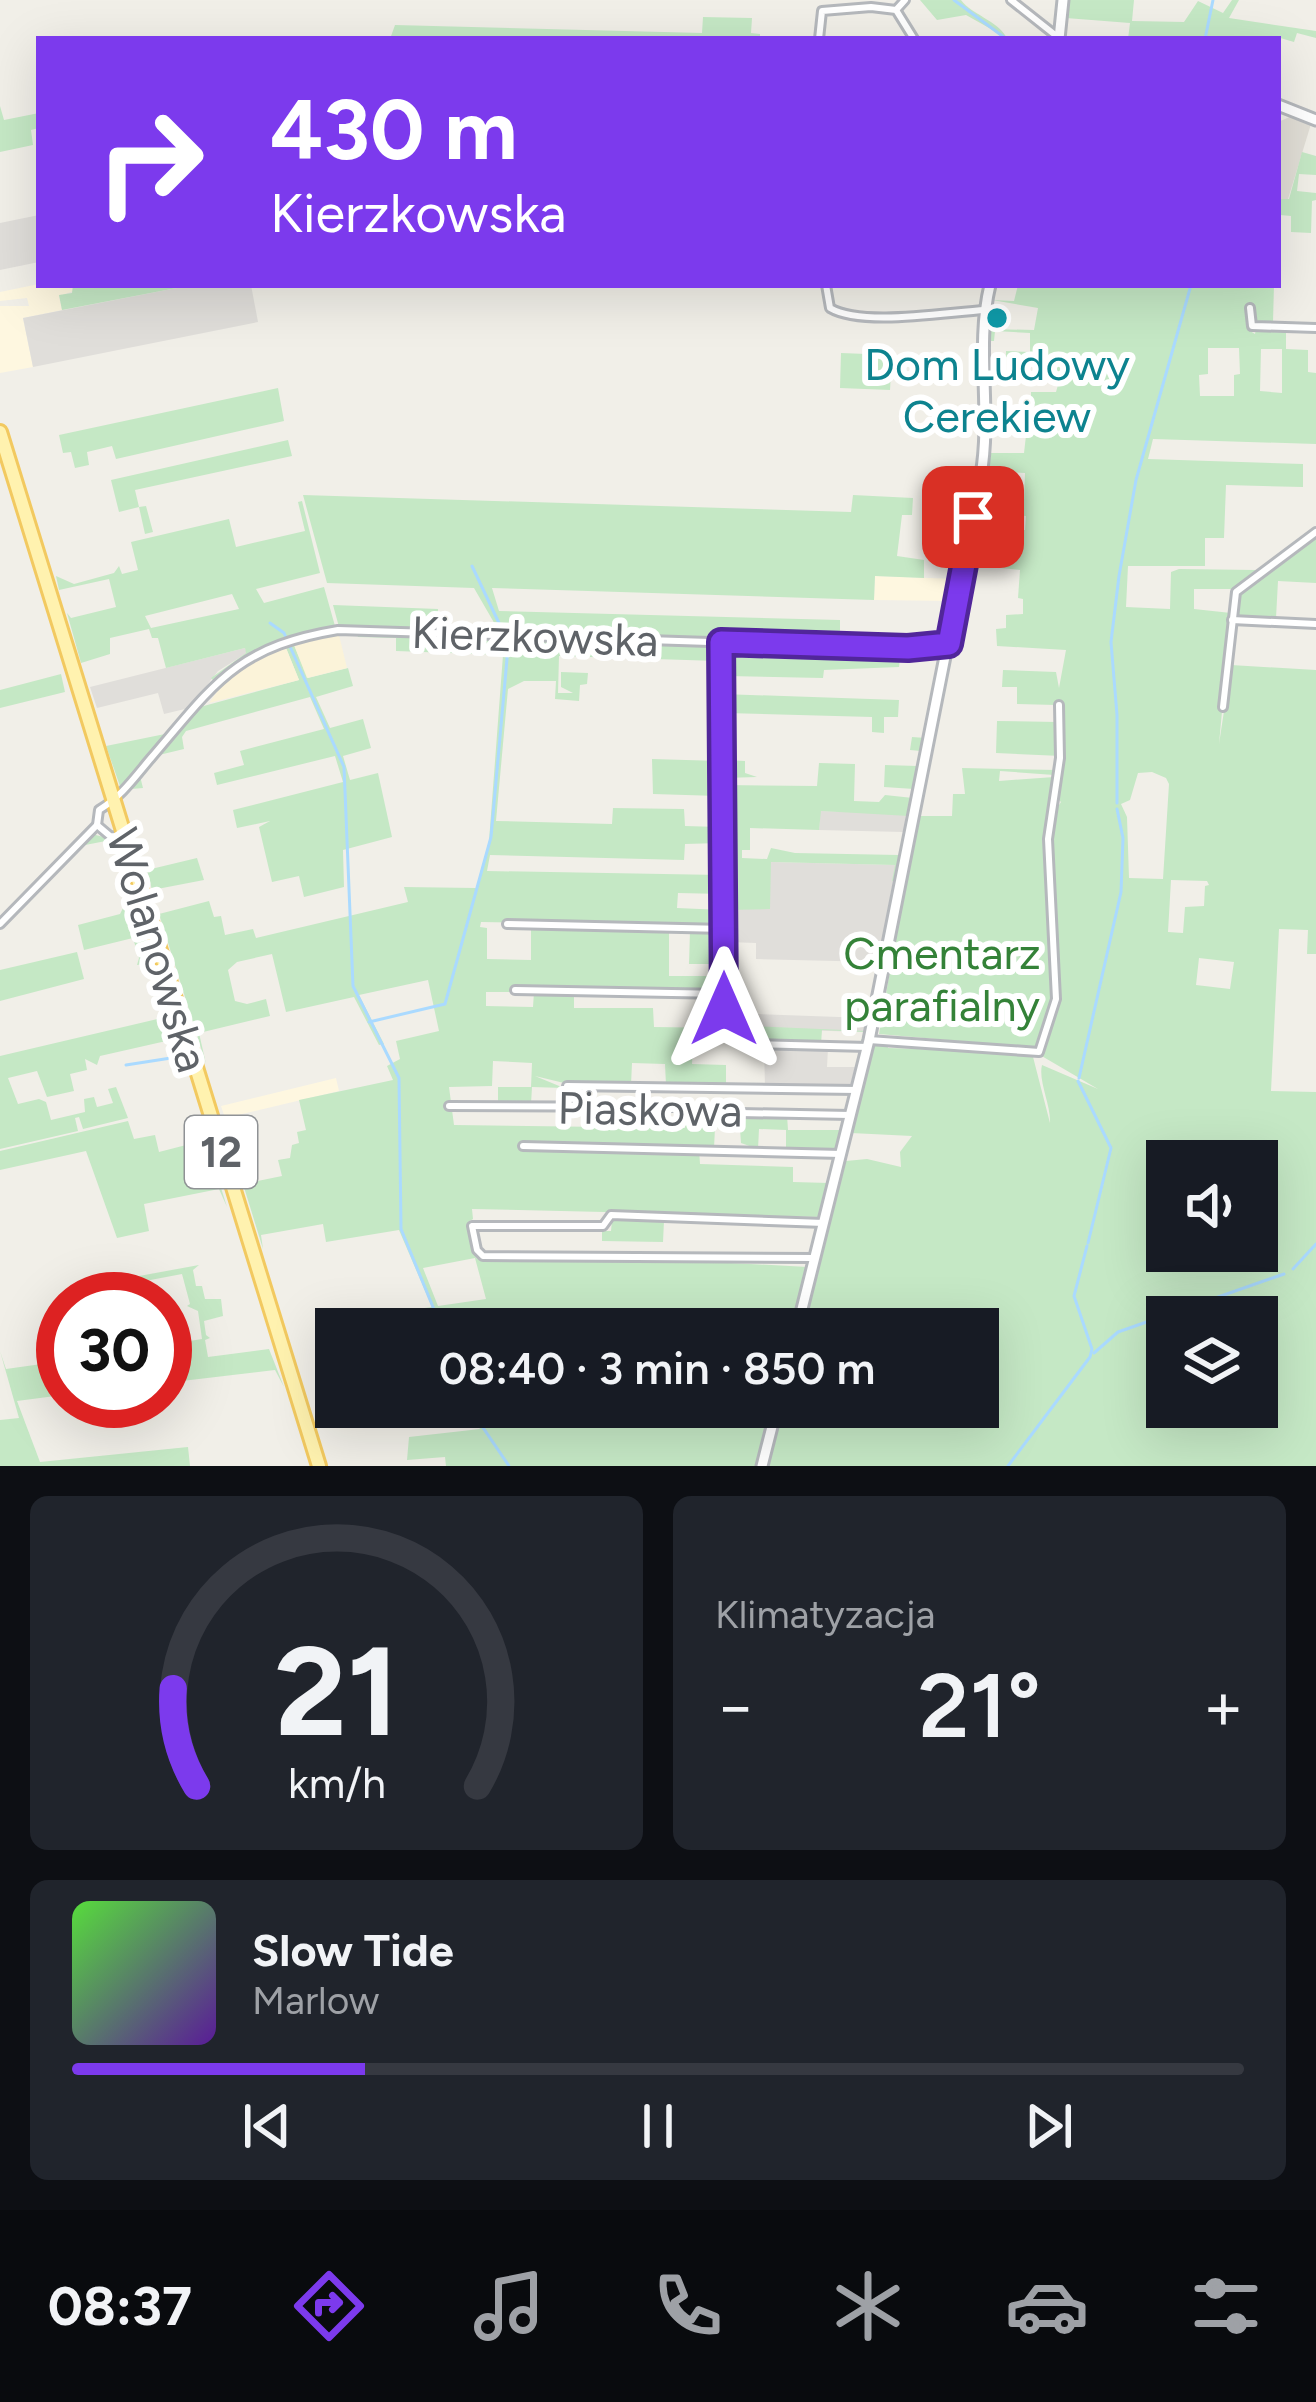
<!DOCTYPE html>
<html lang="pl">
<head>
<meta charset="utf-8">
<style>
  :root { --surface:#171b24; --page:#20242c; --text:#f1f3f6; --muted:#9ea1a6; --line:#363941; --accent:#7c3aed }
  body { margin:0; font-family:Figtree,sans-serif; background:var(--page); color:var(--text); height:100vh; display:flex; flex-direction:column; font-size:45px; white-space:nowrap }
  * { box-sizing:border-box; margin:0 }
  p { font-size:39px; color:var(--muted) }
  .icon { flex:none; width:66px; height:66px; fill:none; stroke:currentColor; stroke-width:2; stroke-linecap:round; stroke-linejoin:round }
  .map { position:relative; height:1466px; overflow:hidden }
  .side { display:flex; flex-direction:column; gap:30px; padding:30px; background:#0d0f14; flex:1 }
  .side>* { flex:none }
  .banner { position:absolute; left:36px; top:36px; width:1245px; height:252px; border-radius:0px; box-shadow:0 12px 48px #0002; background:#7c3aed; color:#fff; overflow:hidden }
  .buttons { position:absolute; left:1146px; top:1140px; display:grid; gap:24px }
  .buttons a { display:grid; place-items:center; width:132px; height:132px; border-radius:0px; background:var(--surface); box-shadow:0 12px 48px #0002; font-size:60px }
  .speed { position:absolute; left:36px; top:1272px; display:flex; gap:24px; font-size:60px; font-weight:700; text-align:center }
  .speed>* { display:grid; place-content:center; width:156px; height:156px; border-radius:50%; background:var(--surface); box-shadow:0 12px 48px #0002; line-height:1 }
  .speed .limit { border:18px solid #d22; background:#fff; color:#111 }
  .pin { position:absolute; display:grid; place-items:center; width:102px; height:102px; color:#fff; margin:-51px; border-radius:24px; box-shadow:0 6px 18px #0006 }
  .me { position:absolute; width:132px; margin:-66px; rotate:0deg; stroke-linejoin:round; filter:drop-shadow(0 0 9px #0008) }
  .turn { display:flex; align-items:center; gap:42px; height:252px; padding:0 36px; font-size:54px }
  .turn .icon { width:156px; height:156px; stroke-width:2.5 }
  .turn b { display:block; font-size:84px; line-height:102px }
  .big { font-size:90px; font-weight:600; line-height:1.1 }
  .side .tile { flex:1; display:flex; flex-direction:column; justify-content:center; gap:18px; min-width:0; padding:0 42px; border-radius:18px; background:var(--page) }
  .side .dial { align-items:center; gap:0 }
  .dial svg { height:312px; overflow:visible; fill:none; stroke:var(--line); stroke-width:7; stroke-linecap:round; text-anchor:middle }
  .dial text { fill:var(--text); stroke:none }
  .song { display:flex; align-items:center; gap:36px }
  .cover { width:144px; height:144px; border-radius:18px; background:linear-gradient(135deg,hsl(110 70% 55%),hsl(270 70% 35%)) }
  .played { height:12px; border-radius:6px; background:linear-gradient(90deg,var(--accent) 25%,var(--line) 25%) }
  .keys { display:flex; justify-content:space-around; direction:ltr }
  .heat { display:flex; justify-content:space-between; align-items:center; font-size:66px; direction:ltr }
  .side .tiles { flex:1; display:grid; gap:30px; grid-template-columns:1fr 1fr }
  .tile:last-child { grid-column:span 2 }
  .trip { position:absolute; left:315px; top:1308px; width:684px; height:120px; border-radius:0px; background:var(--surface); box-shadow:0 12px 48px #0002; font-weight:600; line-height:120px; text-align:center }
  .tabs { display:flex; height:192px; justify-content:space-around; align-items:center; background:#090b0e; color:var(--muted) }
  .tabs .icon { width:84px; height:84px }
  .tabs .current { color:var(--accent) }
  .tabs b { font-size:54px; color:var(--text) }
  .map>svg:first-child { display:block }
  .commercial { fill:#fef7e0 }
  .industrial { fill:#e0deda }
  .education { fill:#e1ded6 }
  .green { fill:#c5e8c5; fill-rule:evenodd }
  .sand { fill:#fbf3d9 }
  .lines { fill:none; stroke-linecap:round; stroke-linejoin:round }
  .stream { stroke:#aadaff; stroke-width:3 }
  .minor-casing { stroke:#b5b8bc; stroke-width:12 }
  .tertiary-casing { stroke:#b5b8bc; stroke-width:15 }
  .primary-casing { stroke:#f2c960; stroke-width:18 }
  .minor { stroke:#fff; stroke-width:6 }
  .tertiary { stroke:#fff; stroke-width:9 }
  .primary { stroke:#fff2af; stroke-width:12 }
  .route-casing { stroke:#51269a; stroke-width:30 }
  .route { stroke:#7c3aed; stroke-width:21 }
  .culture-dot { fill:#0f9aa8; stroke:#fff; stroke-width:4.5 }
  .labels { text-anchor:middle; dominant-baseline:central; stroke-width:12; stroke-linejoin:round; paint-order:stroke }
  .shield { fill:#fff; stroke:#8f9295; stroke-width:3 }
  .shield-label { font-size:42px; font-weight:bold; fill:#5f6368 }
  .culture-label { font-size:45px; fill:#0d838f; stroke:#fff }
  .street-label { font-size:45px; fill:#5f6368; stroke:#fff }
  .park-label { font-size:45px; fill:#348238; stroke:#fff }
</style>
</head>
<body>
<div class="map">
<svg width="1316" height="1466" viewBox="0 0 1316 1466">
  <rect width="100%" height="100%" fill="#f1efe8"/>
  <g class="commercial">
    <polygon points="39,284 73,285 74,291 59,296 62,310 23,318 33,367 0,373 0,306 29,306 27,298 0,301 0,292"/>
    <polygon points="875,576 956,579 952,601 874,600"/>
    <polygon points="336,1078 339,1091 225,1118 221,1106"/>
  </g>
  <g class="industrial">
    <polygon points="39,215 39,262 0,270 0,223"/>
    <polygon points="192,285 251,285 258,322 33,367 23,318"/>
    <polygon points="245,648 247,653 218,671 189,708 164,714 158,693 97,708 90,687"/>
    <polygon points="820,811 906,813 904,832 819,830"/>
    <polygon points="770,862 896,865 878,962 756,959 756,943 728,942 728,908"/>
    <polygon points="728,1013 867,1018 865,1032 727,1028"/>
    <polygon points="764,1047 828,1048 827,1067 855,1067 851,1083 848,1089 765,1087"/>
  </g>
  <polygon class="education" points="1292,116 1311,124 1288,199 1278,199 1278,122"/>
  <g class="green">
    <path d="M920,0H961C972,15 997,20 1007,38L966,15L937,20Z"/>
    <polygon points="1068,0 1134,0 1132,21 1184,22 1198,1 1223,13 1232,0 1239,0 1229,18 1316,31 1316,38 1297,33 1294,42 1277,37 1128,39 1130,23 1066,18"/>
    <polygon points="703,17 752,18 751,33 760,34 760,39 390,39 395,25 702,33"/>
    <polygon points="0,106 4,120 39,113 39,128 31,130 33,145 0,152"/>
    <polygon points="1302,152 1316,156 1316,175 1299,174 1297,191 1316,193 1316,200 1312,201 1311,233 1291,232 1291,216 1280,215 1278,224 1278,199 1289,199"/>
    <polygon points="73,285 192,285 62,310 59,295 72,293"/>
    <path d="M1018,285H1274L1273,322L1291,325L1253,324L1248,308L1247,329L1255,334L1256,329L1286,330V349L1308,350V372L1316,373V444L1153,439L1148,459L1303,464V487L1226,485L1224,538H1205V566H1128L1126,607L1170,609L1171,572L1179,569L1256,570L1234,589H1194V609L1231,613L1219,744L1231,665L1316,670V954H1307L1308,930L1279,929L1271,1091L1316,1092V1466H768L783,1407H978V1329H803L846,1161L867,1159L901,1167L900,1152L912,1136L851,1133L874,1046L878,1043H887L888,1048L1032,1053L1050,1123C1051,1105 1038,1081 1042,1065L1098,1089L1040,1055L1058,1004L1053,884L1055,997L1037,1048L879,1034L917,816H952L953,794H965L962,768L1057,770L1054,775L1000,771L999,781L1054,777L1057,778L1054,813L1061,802L1058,799L1061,756L996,753L997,721L1057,722L1056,705L1017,704V687H1002L1003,670L1056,672L1059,688L1066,650L997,646L996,629L1006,628V615L1023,614V599L1018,598L1020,570L1001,568L1000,544H1006L1007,529L1025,530L1026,516L1016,515L1013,500H1024L1025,473L988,471L990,453H1024L1028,418L1037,417L1038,406L1031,405V392H1056L1060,378L1052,370L1046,373V359L1006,357V351L1030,352V333L995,331L994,341H990V329L1034,330L1038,308L992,300L1014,301ZM1208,348H1239L1240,374L1234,375V396H1200L1199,375L1208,374ZM1261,349H1282V393L1260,391ZM1152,772L1166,778L1169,784L1163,879L1129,878L1127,817L1121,804L1130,800L1138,773ZM1171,880L1207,881L1209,885L1205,886L1204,906L1185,907L1183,933L1168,932ZM1199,958L1234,962L1230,989L1196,985ZM1167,1161H1257V1251H1167ZM1167,1317H1257V1407H1167Z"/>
    <polygon points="841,353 892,355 890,390 840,388"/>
    <polygon points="278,388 284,421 116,459 112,446 87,452 89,465 75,468 71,452 63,453 59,435"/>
    <polygon points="288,440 292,456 135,490 139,507 146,506 153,532 145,534 139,507 119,512 111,480"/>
    <path d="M303,495L851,512L853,495L913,498L912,515H902L897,556L924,560V578L875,576L874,600L492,588L499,611L840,620V639L864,642L660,637L715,643L718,661L559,656L558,693H573L561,687V672L588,673L587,684L580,685L579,701L555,699L556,681H524L508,689L496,821L612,824L613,808L684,809L685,826L719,827V818L720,843L685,844L684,860L490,855L487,871L720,875V851L714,847H720L723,894L678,893L677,908L723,910L720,927L481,922L480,927L487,928V959L531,960V928L669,931V976H722L723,991L511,986L510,992H486V1006L533,1007L534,992L574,993V1008H653L654,1027L723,1028L721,1036L693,1048L692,1064L726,1065V1086L666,1085L665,1064L632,1063L631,1085L603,1081L602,1084L564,1083L535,1076L564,1088L532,1087L531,1104H498V1087H531L532,1063L493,1061L492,1086L449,1087L454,1125L605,1127L606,1110H644L645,1127L685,1128L686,1114L787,1115L788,1130H839L844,1125L837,1152L786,1151V1130L759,1129L758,1149L741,1143L740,1129L715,1128L714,1148L699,1149L700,1164L793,1167V1182L829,1183L821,1217L472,1209L473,1219L468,1222L476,1258L482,1260L693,1261L808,1267L792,1329H668L665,1325L652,1329H354L352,1318L432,1307L399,1230L326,1242L323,1224L261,1235L263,1249L243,1184L282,1176L278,1160L290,1158L292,1145L299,1143L297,1132L306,1130L299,1100L393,1080L387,1066L400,1059L396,1041L439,1031L428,980L359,995L384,1044L379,1045L354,997L286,1012L272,954L237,962L228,970L235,1001L247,1004L266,999L270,1016L199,1033L206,1064L159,914L209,901L214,917L221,916L225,935L253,929L256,938L408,902L404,887L476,888L489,841L503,655L396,651V638L358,637L357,634L612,640L500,633L474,588L327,583ZM475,1258L486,1299L438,1306L423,1268Z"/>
    <path d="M302,501L320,573L256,589L264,603L324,587L335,626C283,636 256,649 214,681L211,678L246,653L245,648L166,668L158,638H152L149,629L110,638V654L81,663L67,613L71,618L116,607L109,579L59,590L56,576L74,584L114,573L119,566L122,574L138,570L131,542L229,519L236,547L305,531L298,502ZM232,594L239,609L151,628L145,616Z"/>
    <polygon points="1316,536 1316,583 1278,581 1276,618 1238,616 1237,595"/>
    <polygon points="333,605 438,609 437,631 339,627"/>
    <polygon points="292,640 308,678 348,668 353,686 316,697 330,728 363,719 371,748 343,756 350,780 378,773 392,837 343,850 344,887 304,897 299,876 272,882 259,827 270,821 237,828 233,810 343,782 335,756 217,785 214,773 244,765 240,751 324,729 310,697 186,731 182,737 184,749 159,755 140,776 143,788 131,789 200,707 299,680 284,643"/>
    <polygon points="728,644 943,648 941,658 940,651 901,650 899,667 824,670 823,678 727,676 723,673 722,648"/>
    <polygon points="61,674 65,692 0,708 0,690"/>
    <polygon points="205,688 206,692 121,789 106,746 165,734"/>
    <polygon points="722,694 899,700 898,717 884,717 884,733 872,732 872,717 726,713 725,760 745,761 745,773 757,777 725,778"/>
    <polygon points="912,737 926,738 914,789 884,787 885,765 917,766 921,751 910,750"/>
    <polygon points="652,759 720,761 719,810 718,796 653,794"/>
    <polygon points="819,763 855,764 854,801 879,802 885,795 913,798 909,816 821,811 819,830 750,828 750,850 742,850 742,858 767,859 771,848 795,853 899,855 896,881 892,881 895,865 771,862 770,909 726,910 724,785 817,786"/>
    <polygon points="92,834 111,839 151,956 149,963 137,965 139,958 133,938 84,950 78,925 120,914 123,908 131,905 111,840 80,846 63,864 62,863"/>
    <polygon points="197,858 204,880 152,890 147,870"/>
    <polygon points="690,931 722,932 723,968 719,964 689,964"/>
    <polygon points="77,952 84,979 0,1001 0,970"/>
    <polygon points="166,1017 175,1039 100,1056 97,1065 85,1059 87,1070 70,1074 74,1091 47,1097 37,1071 8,1078 18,1104 39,1099 46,1102 51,1120 85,1112 84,1099 94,1097 97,1107 113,1103 108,1089 116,1087 128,1118 83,1129 79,1117 75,1118 78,1131 0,1149 0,1056"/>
    <polygon points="727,1025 867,1031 865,1040 861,1041 864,1032 822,1030 821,1044 727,1042"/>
    <polygon points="128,1121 134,1139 155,1135 159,1152 190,1144 197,1165 207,1162 204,1145 207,1143 227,1207 219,1189 144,1204 149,1231 117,1238 86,1151 0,1170 0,1151"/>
    <polygon points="612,1220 664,1221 663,1242 602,1241 602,1231 611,1231"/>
    <polygon points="199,1265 193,1270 196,1286 202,1286 205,1299 221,1299 223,1316 204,1321 206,1335 210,1338 205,1340 208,1357 269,1349 284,1387 275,1370 165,1383 165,1345 202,1339 198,1311 187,1306 190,1304 182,1274 103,1289 101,1283"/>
    <polygon points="0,1351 6,1369 63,1361 63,1395 17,1401 40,1462 188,1447 190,1466 0,1466 0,1420 19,1418"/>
    <polygon points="466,1407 478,1417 534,1411 533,1407 570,1407 591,1414 591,1421 629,1420 642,1407 772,1407 757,1466 446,1466 445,1457 407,1460 409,1437 480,1429"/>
  </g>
  <g class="sand">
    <polygon points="339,635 347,668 307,678 292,640"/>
    <polygon points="284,643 299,680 209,703 232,671"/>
  </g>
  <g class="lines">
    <g class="stream">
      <polyline points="954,0 1005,38"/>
      <polyline points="1205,39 1213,0"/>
      <polyline points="270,623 284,633 344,767 353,986 399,1078 401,1229 442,1329"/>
      <polyline points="1117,803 1117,715 1111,642 1119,576 1136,480 1191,285"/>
      <polyline points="369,1022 445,1004 491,837 507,659 507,640 472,566"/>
      <polyline points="126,1065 171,1058"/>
      <polyline points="1079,1078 1121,892 1123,838 1117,809"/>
      <polyline points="1078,1081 1111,1148 1088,1243"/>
      <polyline points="1293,1269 1316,1244"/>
      <polyline points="1094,1353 1118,1332 1284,1274"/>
      <polyline points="469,1407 509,1466"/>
      <polyline points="1008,1466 1090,1357 1092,1349 1074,1296 1087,1246"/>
    </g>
    <g class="minor-casing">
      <g id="minor">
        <polyline points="1011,0 1059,38"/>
        <polyline points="896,10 905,0"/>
        <polyline points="819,39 822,11 871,7 896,10 914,39"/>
        <path d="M826,285L830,308C862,327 947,312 985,310"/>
        <polyline points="1250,308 1252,326 1316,328"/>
        <polyline points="1232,620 1316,624"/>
        <polyline points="721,642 724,1023"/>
        <polyline points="1223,707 1236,592 1316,532"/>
        <polyline points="97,825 110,836 123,837"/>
        <path d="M0,924L97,825L99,810C122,796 134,778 151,758C215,683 236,647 338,630L868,647L949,644"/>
        <polyline points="507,924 725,929"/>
        <polyline points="515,990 724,994"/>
        <polyline points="869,1040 1039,1052 1056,999 1048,839 1060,758 1059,705"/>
        <polyline points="748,1044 868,1047"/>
        <polyline points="567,1086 857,1090"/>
        <polyline points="449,1106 675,1107 690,1112 850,1115"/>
        <polyline points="523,1146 841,1154"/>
        <polyline points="815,1258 483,1256 477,1250 472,1226 603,1226 611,1215 824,1223"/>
      </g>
    </g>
    <g class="tertiary-casing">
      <g id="tertiary">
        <polyline points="1059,39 1063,0"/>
        <polyline points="1278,105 1316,120"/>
        <path d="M797,1329L869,1040L981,475C992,412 975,347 990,285"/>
        <polyline points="762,1466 777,1407"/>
      </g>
    </g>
    <g class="primary-casing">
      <polyline id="primary" points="0,432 319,1466"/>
    </g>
    <use href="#minor" class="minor"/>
    <use href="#tertiary" class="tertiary"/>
    <use href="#primary" class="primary"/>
  </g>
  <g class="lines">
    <g class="route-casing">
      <polyline id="route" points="724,1009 721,642 908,648 949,644 973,517"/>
    </g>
    <use href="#route" class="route"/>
  </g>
  <circle class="culture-dot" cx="997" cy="318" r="12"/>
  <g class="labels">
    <rect class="shield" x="185" y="1116" width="72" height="72" rx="9"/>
    <g class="shield-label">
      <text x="221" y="1152">12</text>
    </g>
    <g class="culture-label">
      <text x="997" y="364">Dom Ludowy<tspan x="997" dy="52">Cerekiew</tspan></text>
    </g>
    <g class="street-label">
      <text transform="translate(535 636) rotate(2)">Kierzkowska</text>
      <text transform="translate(158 950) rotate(73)">Wolanowska</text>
      <text transform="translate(650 1109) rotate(1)">Piaskowa</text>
    </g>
    <g class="park-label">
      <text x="942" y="953">Cmentarz<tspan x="942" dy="52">parafialny</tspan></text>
    </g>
  </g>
</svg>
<div class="buttons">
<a><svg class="icon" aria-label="sound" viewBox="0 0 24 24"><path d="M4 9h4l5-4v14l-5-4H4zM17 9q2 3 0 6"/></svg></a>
<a><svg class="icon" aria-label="layers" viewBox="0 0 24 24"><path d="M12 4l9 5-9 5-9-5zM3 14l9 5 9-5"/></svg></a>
</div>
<div class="speed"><div class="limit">30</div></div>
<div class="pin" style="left:973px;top:517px;background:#d93025"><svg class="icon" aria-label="arrive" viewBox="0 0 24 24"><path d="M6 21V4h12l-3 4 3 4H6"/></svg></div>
<svg class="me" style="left:724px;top:1009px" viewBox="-20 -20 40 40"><path d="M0-17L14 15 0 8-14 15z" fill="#7c3aed" stroke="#fff" stroke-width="4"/></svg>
<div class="trip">08:40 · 3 min · 850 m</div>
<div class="banner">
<div class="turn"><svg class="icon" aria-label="right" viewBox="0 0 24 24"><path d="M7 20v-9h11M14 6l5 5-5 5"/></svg><div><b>430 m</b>Kierzkowska</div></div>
</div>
</div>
<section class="side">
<div class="tiles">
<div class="tile dial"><svg viewBox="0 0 100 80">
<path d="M14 69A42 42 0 1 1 86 69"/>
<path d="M14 69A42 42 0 0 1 8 44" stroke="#7c3aed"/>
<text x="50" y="56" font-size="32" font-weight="700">21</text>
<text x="50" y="72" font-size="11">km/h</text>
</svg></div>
<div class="tile"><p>Klimatyzacja</p>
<div class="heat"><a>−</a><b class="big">21°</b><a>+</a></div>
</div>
<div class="tile">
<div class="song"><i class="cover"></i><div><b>Slow Tide</b><p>Marlow</p></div></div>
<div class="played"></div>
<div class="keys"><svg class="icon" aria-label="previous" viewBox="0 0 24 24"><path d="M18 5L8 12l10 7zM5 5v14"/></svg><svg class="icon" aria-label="pause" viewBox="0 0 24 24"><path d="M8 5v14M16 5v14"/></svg><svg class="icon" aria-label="next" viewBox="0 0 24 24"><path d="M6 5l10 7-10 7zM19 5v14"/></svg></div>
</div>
</div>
</section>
<nav class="tabs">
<b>08:37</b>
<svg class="icon current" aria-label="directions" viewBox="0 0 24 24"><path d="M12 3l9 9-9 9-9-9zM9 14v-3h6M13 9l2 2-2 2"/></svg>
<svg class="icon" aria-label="music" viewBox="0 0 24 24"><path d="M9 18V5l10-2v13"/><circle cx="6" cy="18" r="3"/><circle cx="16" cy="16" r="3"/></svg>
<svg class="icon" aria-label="phone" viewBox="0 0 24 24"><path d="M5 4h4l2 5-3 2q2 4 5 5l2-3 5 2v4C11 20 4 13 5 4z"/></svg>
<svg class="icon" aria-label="climate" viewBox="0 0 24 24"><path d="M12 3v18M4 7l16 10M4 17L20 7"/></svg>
<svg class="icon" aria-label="car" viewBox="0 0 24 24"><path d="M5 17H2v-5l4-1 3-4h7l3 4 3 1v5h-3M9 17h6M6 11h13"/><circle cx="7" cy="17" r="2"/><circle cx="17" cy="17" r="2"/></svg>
<svg class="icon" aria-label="filters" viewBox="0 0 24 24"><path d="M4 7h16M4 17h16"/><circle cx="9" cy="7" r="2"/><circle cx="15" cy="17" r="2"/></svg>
</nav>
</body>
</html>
